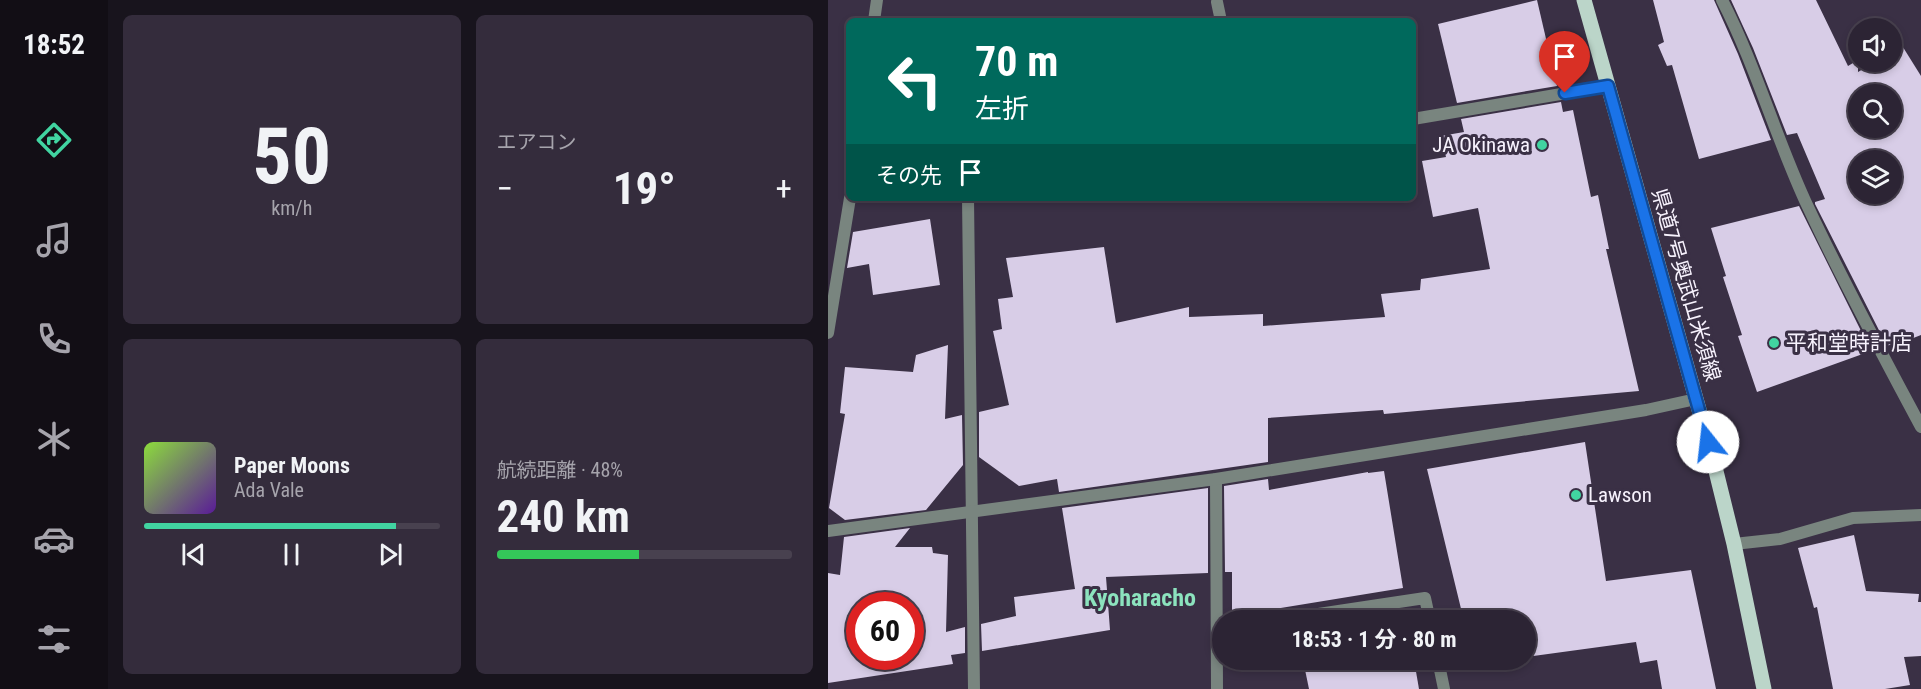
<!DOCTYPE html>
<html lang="ja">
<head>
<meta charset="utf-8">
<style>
  :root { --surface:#2c2434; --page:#342c3c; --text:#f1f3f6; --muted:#a6a4ac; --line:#48414f; --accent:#41d4a1 }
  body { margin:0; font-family:"Roboto Condensed","Noto Sans JP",sans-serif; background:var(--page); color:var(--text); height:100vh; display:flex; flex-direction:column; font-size:22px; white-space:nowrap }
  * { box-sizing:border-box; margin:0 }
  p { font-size:20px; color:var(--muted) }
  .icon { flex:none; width:33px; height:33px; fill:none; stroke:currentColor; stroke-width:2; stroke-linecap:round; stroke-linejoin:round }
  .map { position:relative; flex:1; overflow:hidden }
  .sheet { display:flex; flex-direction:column; gap:15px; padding:15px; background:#18141d; width:720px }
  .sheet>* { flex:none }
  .top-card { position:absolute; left:18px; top:18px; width:570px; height:183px; border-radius:9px; box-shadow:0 3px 9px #0003,0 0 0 2px var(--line); background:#00695c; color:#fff; overflow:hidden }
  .controls { position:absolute; left:1020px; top:18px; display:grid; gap:12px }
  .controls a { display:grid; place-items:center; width:54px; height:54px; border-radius:50%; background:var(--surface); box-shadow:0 3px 9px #0003,0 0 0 2px var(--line); font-size:30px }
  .speed { position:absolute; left:18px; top:592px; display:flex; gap:12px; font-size:30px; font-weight:700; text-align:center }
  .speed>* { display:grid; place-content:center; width:78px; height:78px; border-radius:50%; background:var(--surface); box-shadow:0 3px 9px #0003,0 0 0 2px var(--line); line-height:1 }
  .speed .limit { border:9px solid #d22; background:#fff; color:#111 }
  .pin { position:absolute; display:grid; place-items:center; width:51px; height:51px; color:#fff; margin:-62px -26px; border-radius:50% 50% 50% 0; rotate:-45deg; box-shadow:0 0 6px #0007 }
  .pin .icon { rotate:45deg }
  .me { position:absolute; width:66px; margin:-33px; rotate:344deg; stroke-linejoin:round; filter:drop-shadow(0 0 4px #0008) }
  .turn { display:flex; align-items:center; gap:21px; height:126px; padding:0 30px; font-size:27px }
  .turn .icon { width:78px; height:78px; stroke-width:2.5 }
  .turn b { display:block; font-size:42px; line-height:51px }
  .then { display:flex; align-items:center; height:57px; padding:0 30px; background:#0003; gap:12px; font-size:22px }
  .big { font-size:45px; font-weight:700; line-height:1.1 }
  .sheet .tile { flex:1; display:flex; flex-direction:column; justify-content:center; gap:9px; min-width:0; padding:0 21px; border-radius:9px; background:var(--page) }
  .sheet .dial { align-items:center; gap:0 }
  .dial b { font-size:78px; line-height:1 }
  .song { display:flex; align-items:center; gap:18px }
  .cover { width:72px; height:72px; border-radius:9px; background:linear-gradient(135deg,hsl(90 70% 55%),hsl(270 70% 35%)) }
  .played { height:6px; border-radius:3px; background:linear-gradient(90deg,var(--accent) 85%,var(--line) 85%) }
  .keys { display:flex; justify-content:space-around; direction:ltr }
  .heat { display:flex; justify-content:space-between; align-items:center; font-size:33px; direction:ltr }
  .charge { height:9px; border-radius:4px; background:linear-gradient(90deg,#34c759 48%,var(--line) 0) }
  .sheet .tiles { flex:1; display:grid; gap:15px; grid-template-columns:repeat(2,1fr) }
  .trip { position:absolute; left:384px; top:610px; width:324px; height:60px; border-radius:30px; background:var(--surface); box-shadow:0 3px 9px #0003,0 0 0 2px var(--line); font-weight:700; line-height:60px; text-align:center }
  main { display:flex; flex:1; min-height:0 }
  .menu { display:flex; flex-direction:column; width:108px; justify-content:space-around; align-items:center; background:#120e15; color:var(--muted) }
  .menu .icon { width:42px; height:42px }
  .menu .active { color:var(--accent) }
  .menu b { font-size:27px; color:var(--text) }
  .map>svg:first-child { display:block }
  .building { fill:#d8cde7; fill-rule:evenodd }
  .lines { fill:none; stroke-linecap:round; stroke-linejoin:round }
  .service { stroke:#79857f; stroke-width:12 }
  .minor { stroke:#79857f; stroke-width:12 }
  .primary { stroke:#bbd5c9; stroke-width:15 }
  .route-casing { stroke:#114b97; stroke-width:15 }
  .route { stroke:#1a73e8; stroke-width:10 }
  .poi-dot { fill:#41d4a1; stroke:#3a3045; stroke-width:2 }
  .labels { text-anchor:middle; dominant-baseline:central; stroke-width:6; stroke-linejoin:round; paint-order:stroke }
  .poi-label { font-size:21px; fill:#f7f2fd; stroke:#3a3045; text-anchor:start }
  .street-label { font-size:21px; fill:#f7f2fd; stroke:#3a3045 }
  .quarter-label { font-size:24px; font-weight:bold; fill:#8ce3be; stroke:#3a3045 }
</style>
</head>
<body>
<main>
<nav class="menu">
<b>18:52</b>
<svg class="icon active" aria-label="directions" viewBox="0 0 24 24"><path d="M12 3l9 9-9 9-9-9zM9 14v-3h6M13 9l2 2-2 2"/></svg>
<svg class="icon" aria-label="music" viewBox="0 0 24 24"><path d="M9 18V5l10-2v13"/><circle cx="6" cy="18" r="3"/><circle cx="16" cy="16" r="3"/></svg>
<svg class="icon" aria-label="phone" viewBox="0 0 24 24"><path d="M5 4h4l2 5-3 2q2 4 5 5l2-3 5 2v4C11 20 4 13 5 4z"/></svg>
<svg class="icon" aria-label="climate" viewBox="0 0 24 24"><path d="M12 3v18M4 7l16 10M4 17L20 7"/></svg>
<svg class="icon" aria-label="car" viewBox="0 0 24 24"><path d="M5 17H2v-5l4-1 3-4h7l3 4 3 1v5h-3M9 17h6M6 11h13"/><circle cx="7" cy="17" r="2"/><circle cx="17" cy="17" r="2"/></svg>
<svg class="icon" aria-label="filters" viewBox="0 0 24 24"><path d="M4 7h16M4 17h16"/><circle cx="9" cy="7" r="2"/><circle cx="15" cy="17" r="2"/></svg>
</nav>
<section class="sheet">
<div class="tiles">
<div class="tile dial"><b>50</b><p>km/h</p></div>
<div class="tile"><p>エアコン</p>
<div class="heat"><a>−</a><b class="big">19°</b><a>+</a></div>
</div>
<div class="tile">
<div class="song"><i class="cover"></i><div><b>Paper Moons</b><p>Ada Vale</p></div></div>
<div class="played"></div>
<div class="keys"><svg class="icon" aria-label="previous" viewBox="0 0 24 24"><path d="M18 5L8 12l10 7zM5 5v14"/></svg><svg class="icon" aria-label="pause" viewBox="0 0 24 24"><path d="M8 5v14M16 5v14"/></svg><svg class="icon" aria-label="next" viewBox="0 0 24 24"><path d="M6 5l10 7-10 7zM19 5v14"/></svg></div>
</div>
<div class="tile"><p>航続距離 · 48%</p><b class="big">240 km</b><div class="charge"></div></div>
</div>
</section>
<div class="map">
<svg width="1093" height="689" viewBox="0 0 1093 689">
  <rect width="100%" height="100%" fill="#3a3045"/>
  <g class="building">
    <polygon points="709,0 729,86 629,103 610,24"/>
    <polygon points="825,0 886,0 910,54 943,140 871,159 844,65 839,66 830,45 836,42"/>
    <path d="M903,0H988L1020,66L1030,60V72L1047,62H1064V51L1073,44L1093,76V335L1070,344L1069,342L1059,346L987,204V202L997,199L969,133L959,135L925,48ZM1030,94H1064V128H1030ZM1030,160H1064V194H1030Z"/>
    <polygon points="733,102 735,112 745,110 763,197 770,195 781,249 778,249 811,391 556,414 555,410 440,418 440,462 231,492 229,479 191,486 151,457 151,412 181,405 165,331 174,329 170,299 185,297 178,258 276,247 288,323 361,307 361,317 435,314 435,326 557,317 553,294 592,290 593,279 662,269 650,208 605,217 594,161 618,157 613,136 636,132 633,119"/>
    <polygon points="971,206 1043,351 929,392 910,336 914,335 895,277 898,276 883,228"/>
    <polygon points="102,219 112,285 45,295 41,264 19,268 25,232"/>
    <polygon points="120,345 117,419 134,415 135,465 98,510 17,520 1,508 17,414 12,413 17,367 85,372 88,355"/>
    <polygon points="757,442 778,581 863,570 888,689 834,689 829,660 812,663 808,642 698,657 698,621 636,621 599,469"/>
    <polygon points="556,471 575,588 404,616 404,572 397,572 396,486 440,479 441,490 540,472 540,473"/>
    <polygon points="380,488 380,573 278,577 282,630 154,651 153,624 188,616 186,597 247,589 234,508"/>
    <path d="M82,528L67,547H104L105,553L120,555L118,632L137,627V653L123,655L125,664L0,683V573L12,575L16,537ZM32,606H82V657H32Z"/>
    <polygon points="1026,535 1038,591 1091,594 1090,602 1093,602 1093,656 1076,657 1082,685 1057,689 1005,689 989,607 986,608 970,548"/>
    <polygon points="475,660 586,660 591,689 481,689"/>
  </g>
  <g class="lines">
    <polyline class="service" points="389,2 393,21"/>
    <g class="minor">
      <path d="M894,0C928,66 948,139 980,207C1015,282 1054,354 1093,427"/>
      <polyline points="46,21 49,0"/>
      <polyline points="585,119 780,86"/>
      <polyline points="140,198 146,689"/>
      <polyline points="0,333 22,198"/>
      <polyline points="388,479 389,689"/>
      <polyline points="0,531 388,479 818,410 868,399"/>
      <polyline points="906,544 952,539 1025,518 1093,515"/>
      <polyline points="444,621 597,598 602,621"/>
      <polyline points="610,660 616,689"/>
    </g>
    <polyline class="primary" points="756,0 886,463 906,544 936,689"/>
  </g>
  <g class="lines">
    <g class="route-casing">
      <polyline id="route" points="737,93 780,86 880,442"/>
    </g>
    <use href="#route" class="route"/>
  </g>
  <g class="poi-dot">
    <circle cx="714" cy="145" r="6"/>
    <circle cx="946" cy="343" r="6"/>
    <circle cx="748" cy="495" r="6"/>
  </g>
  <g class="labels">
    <g class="poi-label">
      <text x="702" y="145" text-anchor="end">JA Okinawa</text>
      <text x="958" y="343">平和堂時計店</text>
      <text x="760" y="495">Lawson</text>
    </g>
    <g class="street-label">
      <text transform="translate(858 285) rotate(74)">県道7号奥武山米須線</text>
    </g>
    <g class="quarter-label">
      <text x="312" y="598">Kyoharacho</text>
    </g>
  </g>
</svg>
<div class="controls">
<a><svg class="icon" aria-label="sound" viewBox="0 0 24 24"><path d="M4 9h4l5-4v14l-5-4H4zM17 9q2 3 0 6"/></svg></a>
<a><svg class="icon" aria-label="search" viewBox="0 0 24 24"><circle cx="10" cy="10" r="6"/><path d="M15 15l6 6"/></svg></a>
<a><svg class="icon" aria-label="layers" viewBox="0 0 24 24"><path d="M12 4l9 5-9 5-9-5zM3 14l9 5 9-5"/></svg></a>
</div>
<div class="speed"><div class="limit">60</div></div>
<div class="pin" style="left:737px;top:93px;background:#d93025"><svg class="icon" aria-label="arrive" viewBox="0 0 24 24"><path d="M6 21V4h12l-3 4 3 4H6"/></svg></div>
<svg class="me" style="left:880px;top:442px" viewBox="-20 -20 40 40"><circle r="19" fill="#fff"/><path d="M0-13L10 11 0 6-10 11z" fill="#1a73e8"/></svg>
<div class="trip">18:53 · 1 分 · 80 m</div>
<div class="top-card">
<div class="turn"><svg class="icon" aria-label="left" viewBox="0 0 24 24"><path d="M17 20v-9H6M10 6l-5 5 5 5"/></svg><div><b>70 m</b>左折</div></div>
<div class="then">その先<svg class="icon" aria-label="arrive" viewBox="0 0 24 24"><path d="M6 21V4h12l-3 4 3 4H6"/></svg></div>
</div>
</div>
</main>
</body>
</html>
